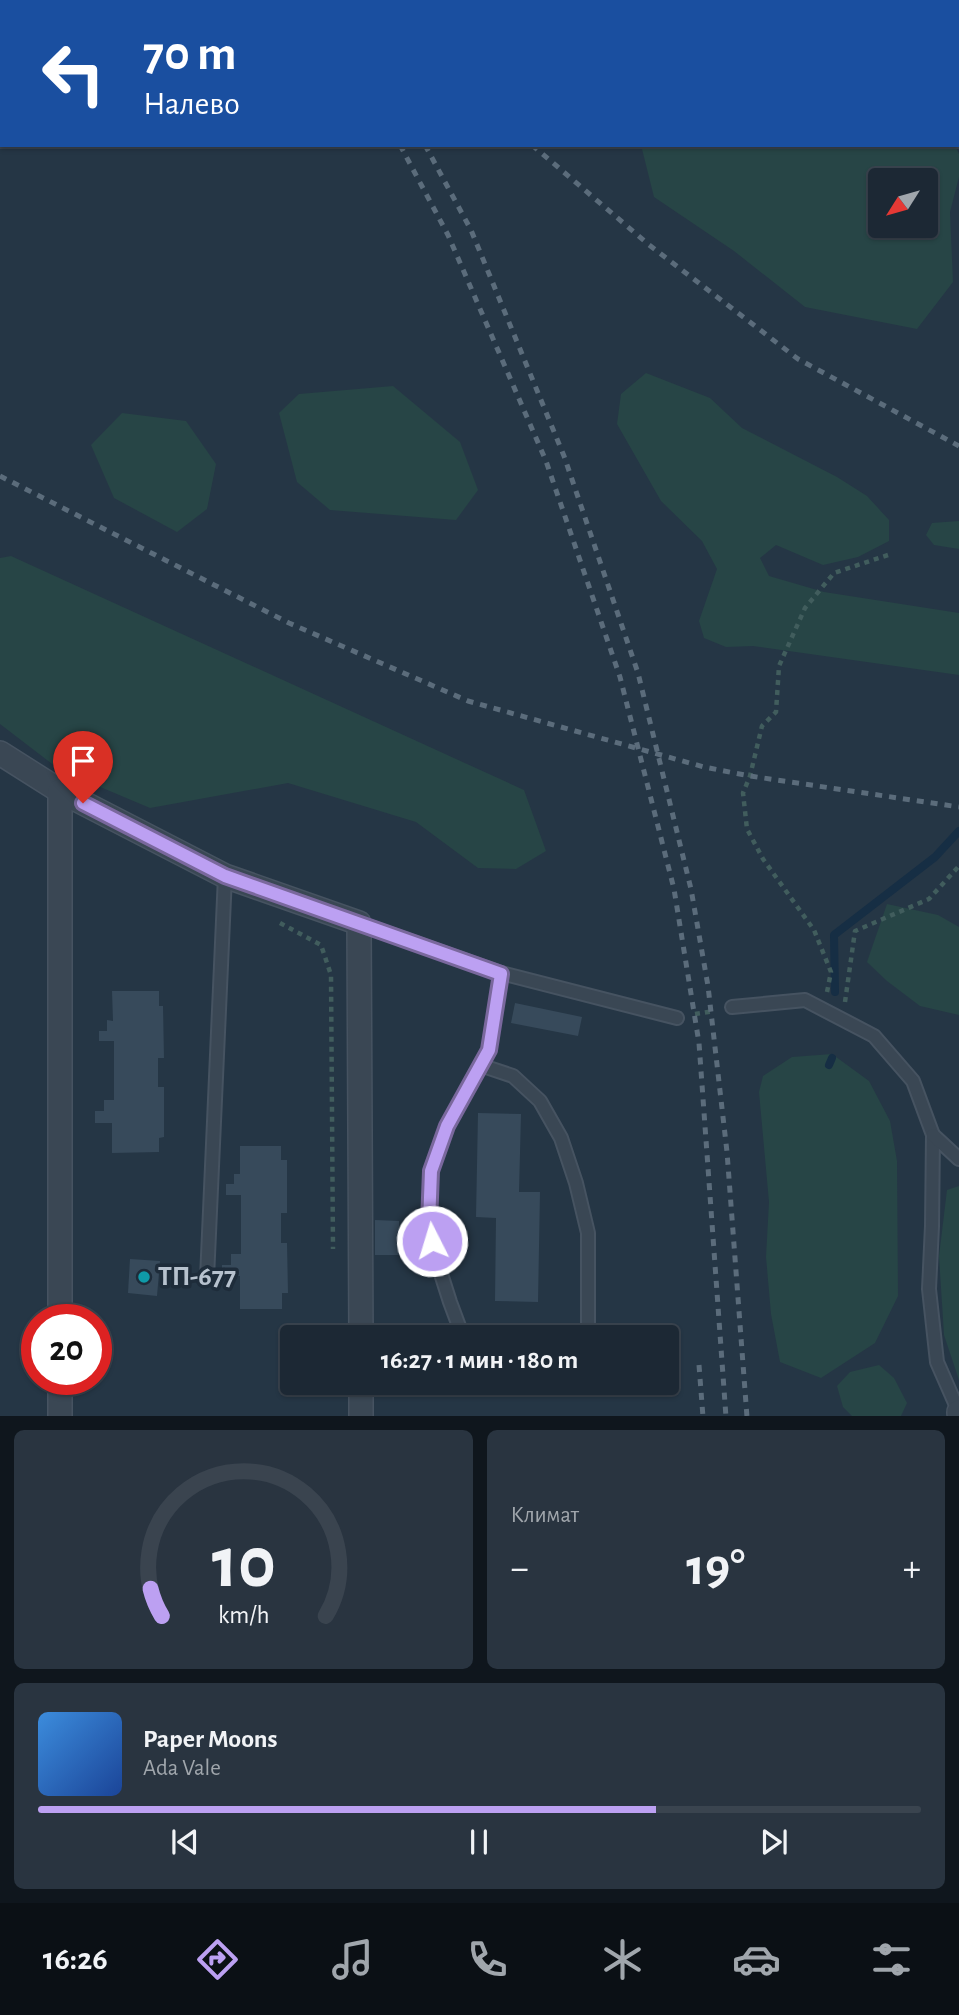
<!DOCTYPE html>
<html lang="ru">
<head>
<meta charset="utf-8">
<style>
  :root { --surface:#1c2834; --page:#293440; --text:#f1f3f6; --muted:#a0a6ac; --line:#3a444f; --accent:#bca0f2 }
  body { margin:0; font-family:"Alegreya Sans",sans-serif; background:var(--page); color:var(--text); height:100vh; display:flex; flex-direction:column; font-size:26px; white-space:nowrap }
  * { box-sizing:border-box; margin:0 }
  p { font-size:23px; color:var(--muted) }
  .icon { flex:none; width:38px; height:38px; fill:none; stroke:currentColor; stroke-width:2; stroke-linecap:round; stroke-linejoin:round }
  .map { position:relative; height:1416px; overflow:hidden }
  .sheet { display:flex; flex-direction:column; gap:14px; padding:14px; background:#0f161d; flex:1 }
  .sheet>* { flex:none }
  .top-card { position:absolute; left:0px; top:0px; width:959px; height:147px; box-shadow:0 2px 5px #0004,0 0 0 2px var(--line); background:#1a4fa0; color:#fff; overflow:hidden }
  .needle { width:46px; rotate:233deg }
  .buttons { position:absolute; left:868px; top:168px; display:grid; gap:14px }
  .buttons a { display:grid; place-items:center; width:70px; height:70px; border-radius:7px; background:var(--surface); box-shadow:0 2px 5px #0004,0 0 0 2px var(--line); font-size:35px }
  .speed { position:absolute; left:21px; top:1304px; display:flex; gap:14px; font-size:35px; font-weight:700; text-align:center }
  .speed>* { display:grid; place-content:center; width:91px; height:91px; border-radius:50%; background:var(--surface); box-shadow:0 2px 5px #0004,0 0 0 2px var(--line); line-height:1 }
  .speed .limit { border:10px solid #d22; background:#fff; color:#111 }
  .pin { position:absolute; display:grid; place-items:center; width:60px; height:60px; color:#fff; margin:-72px -30px; border-radius:50% 50% 50% 0; rotate:-45deg; box-shadow:0 0 7px #0007 }
  .pin .icon { rotate:45deg }
  .me { position:absolute; width:77px; margin:-38px; rotate:355deg; stroke-linejoin:round; filter:drop-shadow(0 0 5px #0008) }
  .turn { display:flex; align-items:center; gap:24px; height:147px; padding:0 28px; font-size:32px }
  .turn .icon { width:91px; height:91px; stroke-width:2.5 }
  .turn b { display:block; font-size:49px; line-height:60px }
  .big { font-size:52px; font-weight:700; line-height:1.1 }
  .sheet .tile { flex:1; display:flex; flex-direction:column; justify-content:center; gap:10px; min-width:0; padding:0 24px; border-radius:10px; background:var(--page) }
  .sheet .dial { align-items:center; gap:0 }
  .dial svg { height:182px; overflow:visible; fill:none; stroke:var(--line); stroke-width:7; stroke-linecap:round; text-anchor:middle }
  .dial text { fill:var(--text); stroke:none }
  .song { display:flex; align-items:center; gap:21px }
  .cover { width:84px; height:84px; border-radius:10px; background:linear-gradient(135deg,hsl(210 70% 55%),hsl(220 70% 35%)) }
  .played { height:7px; border-radius:4px; background:linear-gradient(90deg,var(--accent) 70%,var(--line) 70%) }
  .keys { display:flex; justify-content:space-around; direction:ltr }
  .heat { display:flex; justify-content:space-between; align-items:center; font-size:38px; direction:ltr }
  .sheet .tiles { flex:1; display:grid; gap:14px; grid-template-columns:1fr 1fr }
  .tile:last-child { grid-column:span 2 }
  .trip { position:absolute; left:280px; top:1325px; width:399px; height:70px; border-radius:7px; background:var(--surface); box-shadow:0 2px 5px #0004,0 0 0 2px var(--line); font-weight:700; line-height:70px; text-align:center }
  .menu { display:flex; height:112px; justify-content:space-around; align-items:center; background:#0b1015; color:var(--muted) }
  .menu .icon { width:49px; height:49px }
  .menu .active { color:var(--accent) }
  .menu b { font-size:32px; color:var(--text) }
  .map>svg:first-child { display:block }
  .green { fill:#274546; fill-rule:evenodd }
  .lines { fill:none; stroke-linecap:round; stroke-linejoin:round }
  .stream { stroke:#162e44; stroke-width:8 }
  .building { fill:#374a5b }
  .service-casing { stroke:#465361; stroke-width:16 }
  .minor-casing { stroke:#465361; stroke-width:26 }
  .path { stroke:#415d5d; stroke-width:4.5; stroke-dasharray:5 5; stroke-linecap:butt }
  .service { stroke:#3a4754; stroke-width:12 }
  .minor { stroke:#3a4754; stroke-width:23 }
  .rail { stroke:#5b6c7b; stroke-width:5; stroke-dasharray:7 7; stroke-linecap:butt }
  .route-casing { stroke:#7a689d; stroke-width:18 }
  .route { stroke:#bca0f2; stroke-width:12 }
  .culture-dot { fill:#0f9aa8; stroke:#1e2c3a; stroke-width:2.5 }
  .labels { text-anchor:middle; dominant-baseline:central; stroke-width:7; stroke-linejoin:round; paint-order:stroke }
  .poi-label { font-size:28px; font-weight:bold; fill:#b7c2ce; stroke:#1e2c3a; text-anchor:start }
</style>
</head>
<body>
<div class="map">
<svg width="959" height="1417" viewBox="0 0 959 1417">
  <rect width="100%" height="100%" fill="#253645"/>
  <g class="green">
    <polygon points="519,0 959,0 959,44 957,45 957,2 517,2"/>
    <path d="M641,145H955L959,154V177L950,212L953,282L917,329L805,307L734,251L654,197ZM880,180H926V226H880Z"/>
    <polygon points="646,373 710,398 742,428 837,477 867,496 889,520 889,541 858,557 823,565 776,545 760,558 769,576 824,592 959,613 959,675 753,646 726,647 704,638 699,621 717,569 702,541 661,501 617,424 621,394"/>
    <polygon points="393,386 460,442 478,490 456,520 330,510 297,482 279,413 299,394"/>
    <polygon points="122,413 186,421 216,464 207,509 177,532 114,498 91,445"/>
    <polygon points="959,521 959,549 934,545 926,535 932,523"/>
    <polygon points="11,556 524,790 546,851 516,869 478,868 416,822 288,783 150,808 60,770 0,724 0,558"/>
    <polygon points="887,904 938,915 959,927 959,1015 920,1006 887,981 867,962"/>
    <polygon points="832,1054 869,1081 890,1121 897,1161 898,1296 875,1343 821,1378 780,1362 771,1314 766,1257 769,1202 759,1092 763,1076 792,1057"/>
    <polygon points="959,1186 959,1380 944,1335 939,1256 947,1190"/>
    <polygon points="879,1365 894,1378 907,1403 901,1416 852,1416 843,1407 837,1386 850,1372"/>
  </g>
  <g class="lines">
    <g class="stream">
      <polyline points="899,0 902,2"/>
      <polyline points="957,30 959,30"/>
      <polyline points="835,992 834,935 935,857 959,831"/>
      <polyline points="829,1065 832,1058"/>
    </g>
  </g>
  <g class="building">
    <polygon points="112,991 159,991 159,1006 163,1006 164,1058 158,1058 158,1087 164,1087 164,1137 159,1138 159,1152 112,1153 112,1123 95,1123 95,1111 104,1111 104,1100 114,1100 114,1041 99,1041 99,1031 107,1031 107,1020 113,1021"/>
    <polygon points="515,1003 582,1017 578,1036 511,1023"/>
    <polygon points="478,1113 521,1114 519,1192 540,1192 538,1302 495,1301 496,1218 476,1217"/>
    <polygon points="240,1146 281,1146 281,1160 287,1160 287,1213 281,1213 281,1243 287,1243 288,1293 282,1293 282,1309 240,1309 240,1276 222,1277 222,1265 231,1265 231,1254 241,1254 241,1195 226,1195 226,1184 234,1184 234,1174 240,1174"/>
    <polygon points="375,1220 399,1221 399,1255 375,1255"/>
    <polygon points="130,1259 160,1261 157,1296 128,1293"/>
  </g>
  <g class="lines">
    <g class="service-casing">
      <g id="service">
        <polyline points="0,102 0,0"/>
        <polyline points="359,923 501,973 677,1018"/>
        <polyline points="732,1007 805,1000 874,1036 913,1081 933,1135 932,1226 929,1289 937,1362 959,1412"/>
        <polyline points="480,1065 513,1076 540,1101 561,1138 576,1183 588,1233 588,1337"/>
        <polyline points="933,1135 959,1159"/>
        <polyline points="207,1278 225,876"/>
        <polyline points="463,1337 450,1302 436,1258 429,1224 431,1171 447,1126 489,1050 501,973"/>
        <path d="M509,1382C519,1386 538,1388 548,1382"/>
      </g>
    </g>
    <g class="minor-casing">
      <g id="minor">
        <polyline points="0,753 60,791 225,876 359,923 361,1337"/>
        <polyline points="60,791 60,1320"/>
        <polyline points="60,1379 60,1417"/>
        <polyline points="361,1382 361,1417"/>
        <polyline points="959,1412 959,1413"/>
      </g>
    </g>
    <g class="path">
      <polyline points="280,923 321,945 331,975 333,1249"/>
      <polyline points="827,992 831,972 814,930 763,859 747,829 743,793 750,776 762,726 776,712 779,666 805,608 834,573 891,554"/>
      <polyline points="845,1002 855,931 929,899 959,866"/>
      <polyline points="695,1014 714,1011"/>
    </g>
    <use href="#service" class="service"/>
    <use href="#minor" class="minor"/>
    <g class="rail">
      <polyline points="312,0 313,2"/>
      <polyline points="339,0 340,2"/>
      <polyline points="394,0 395,2"/>
      <polyline points="400,145 448,235 546,461 620,677 674,889 699,1043 726,1417"/>
      <polyline points="425,145 471,230 564,456 638,673 691,889 708,986 727,1152 747,1417"/>
      <polyline points="532,145 648,244 798,359 959,446"/>
      <polyline points="0,476 289,623 468,701 704,767 750,776 959,807"/>
      <polyline points="699,1365 703,1417"/>
    </g>
  </g>
  <g class="lines">
    <g class="route-casing">
      <polyline id="route" points="83,803 225,876 501,974 489,1050 447,1126 431,1171 429,1224 432,1241"/>
    </g>
    <use href="#route" class="route"/>
  </g>
  <circle class="culture-dot" cx="144" cy="1277" r="7"/>
  <g class="labels">
    <g class="poi-label">
      <text x="158" y="1277">ТП-677</text>
    </g>
  </g>
</svg>
<div class="buttons">
<a><svg class="needle" viewBox="-14 -14 28 28"><path d="M0-13l5 13h-10z" fill="#e53935"/><path d="M0 13l5-13h-10z" fill="#a0a6ac"/></svg></a>
</div>
<div class="speed"><div class="limit">20</div></div>
<div class="pin" style="left:83px;top:803px;background:#d93025"><svg class="icon" aria-label="arrive" viewBox="0 0 24 24"><path d="M6 21V4h12l-3 4 3 4H6"/></svg></div>
<svg class="me" style="left:432px;top:1241px" viewBox="-20 -20 40 40"><circle r="17" fill="#bca0f2" stroke="#fff" stroke-width="3"/><path d="M0-11L8 9 0 5-8 9z" fill="#fff"/></svg>
<div class="trip">16:27 · 1 мин · 180 m</div>
<div class="top-card">
<div class="turn"><svg class="icon" aria-label="left" viewBox="0 0 24 24"><path d="M17 20v-9H6M10 6l-5 5 5 5"/></svg><div><b>70 m</b>Налево</div></div>
</div>
</div>
<section class="sheet">
<div class="tiles">
<div class="tile dial"><svg viewBox="0 0 100 80">
<path d="M14 69A42 42 0 1 1 86 69"/>
<path d="M14 69A42 42 0 0 1 9 57" stroke="#bca0f2"/>
<text x="50" y="56" font-size="32" font-weight="700">10</text>
<text x="50" y="72" font-size="11">km/h</text>
</svg></div>
<div class="tile"><p>Климат</p>
<div class="heat"><a>−</a><b class="big">19°</b><a>+</a></div>
</div>
<div class="tile">
<div class="song"><i class="cover"></i><div><b>Paper Moons</b><p>Ada Vale</p></div></div>
<div class="played"></div>
<div class="keys"><svg class="icon" aria-label="previous" viewBox="0 0 24 24"><path d="M18 5L8 12l10 7zM5 5v14"/></svg><svg class="icon" aria-label="pause" viewBox="0 0 24 24"><path d="M8 5v14M16 5v14"/></svg><svg class="icon" aria-label="next" viewBox="0 0 24 24"><path d="M6 5l10 7-10 7zM19 5v14"/></svg></div>
</div>
</div>
</section>
<nav class="menu">
<b>16:26</b>
<svg class="icon active" aria-label="directions" viewBox="0 0 24 24"><path d="M12 3l9 9-9 9-9-9zM9 14v-3h6M13 9l2 2-2 2"/></svg>
<svg class="icon" aria-label="music" viewBox="0 0 24 24"><path d="M9 18V5l10-2v13"/><circle cx="6" cy="18" r="3"/><circle cx="16" cy="16" r="3"/></svg>
<svg class="icon" aria-label="phone" viewBox="0 0 24 24"><path d="M5 4h4l2 5-3 2q2 4 5 5l2-3 5 2v4C11 20 4 13 5 4z"/></svg>
<svg class="icon" aria-label="climate" viewBox="0 0 24 24"><path d="M12 3v18M4 7l16 10M4 17L20 7"/></svg>
<svg class="icon" aria-label="car" viewBox="0 0 24 24"><path d="M5 17H2v-5l4-1 3-4h7l3 4 3 1v5h-3M9 17h6M6 11h13"/><circle cx="7" cy="17" r="2"/><circle cx="17" cy="17" r="2"/></svg>
<svg class="icon" aria-label="filters" viewBox="0 0 24 24"><path d="M4 7h16M4 17h16"/><circle cx="9" cy="7" r="2"/><circle cx="15" cy="17" r="2"/></svg>
</nav>
</body>
</html>
